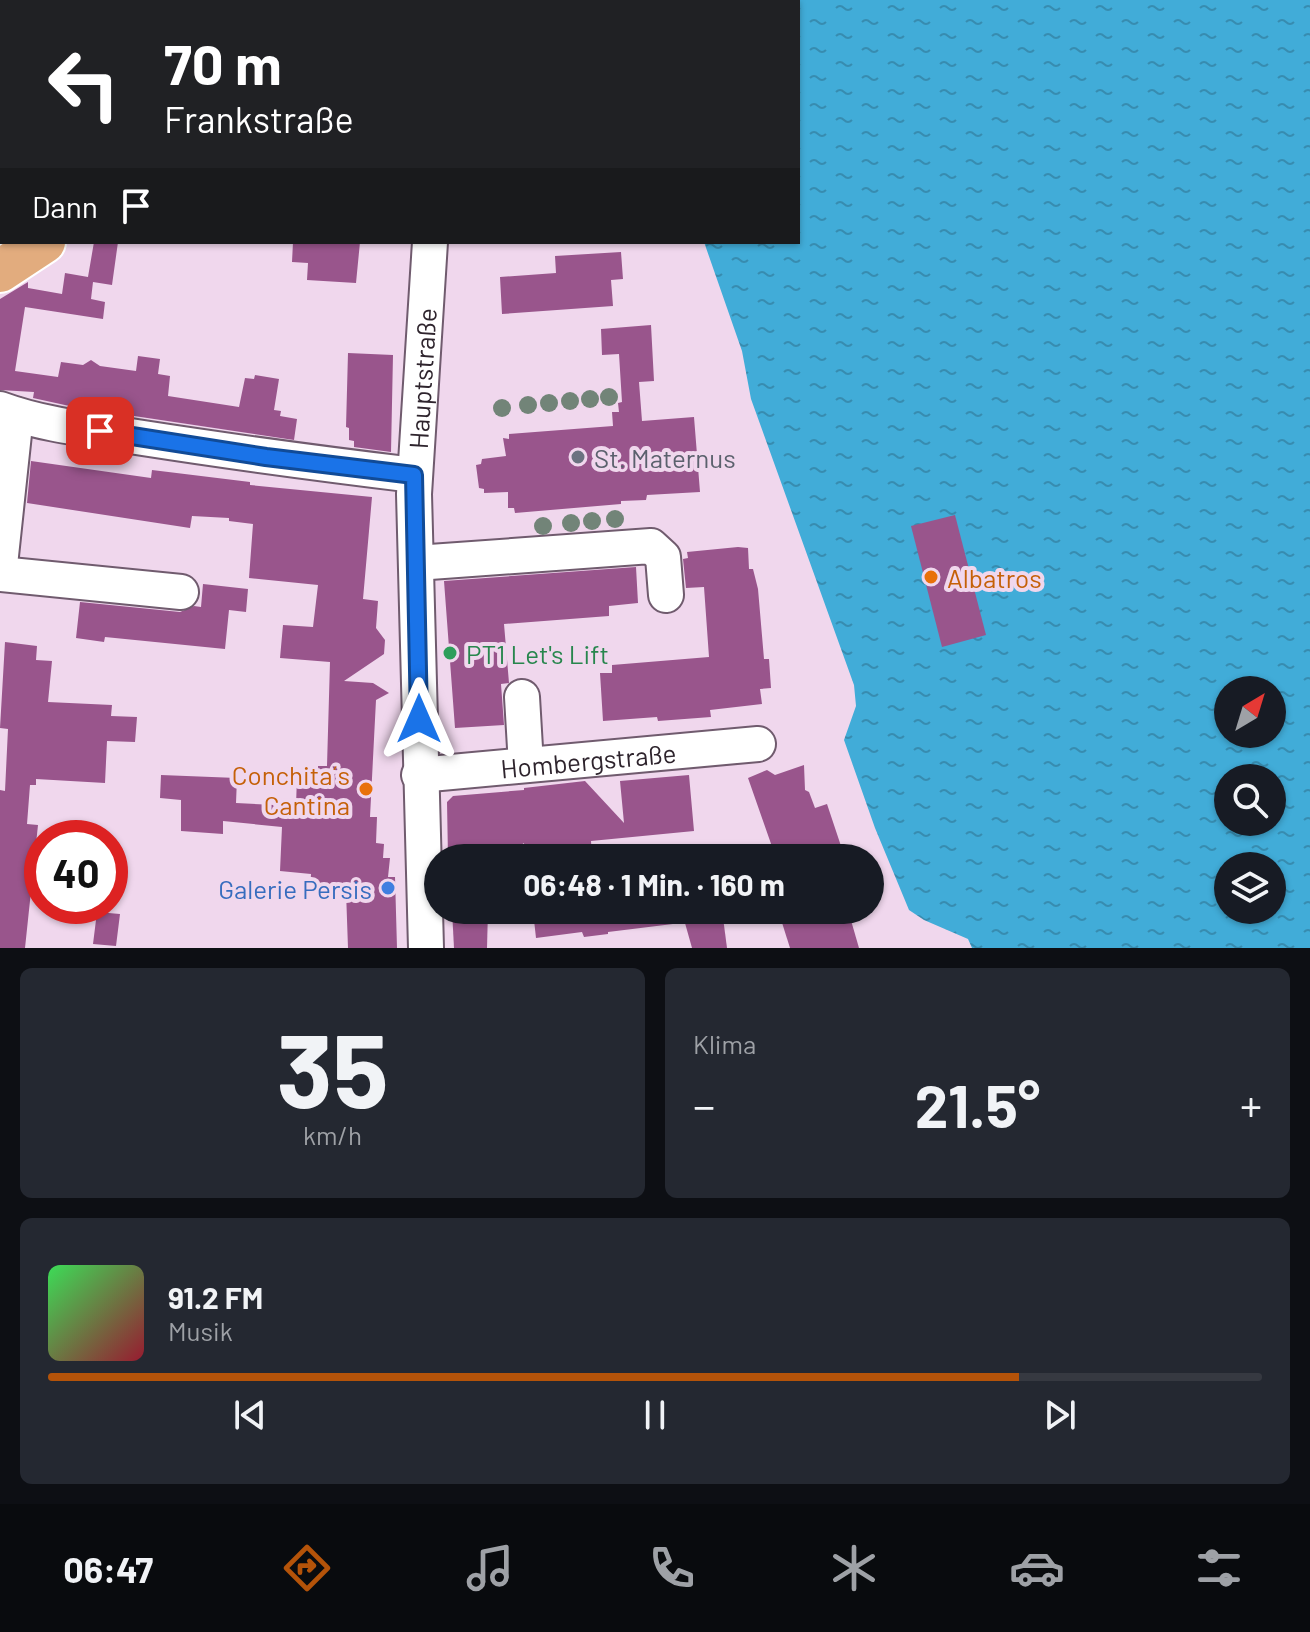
<!DOCTYPE html>
<html lang="de">
<head>
<meta charset="utf-8">
<style>
  :root { --surface:#171b24; --page:#242831; --text:#f1f3f6; --muted:#9ea1a6; --line:#363941; --accent:#b45309 }
  body { margin:0; font-family:Barlow,sans-serif; background:var(--page); color:var(--text); height:100vh; display:flex; flex-direction:column; font-size:30px; white-space:nowrap }
  * { box-sizing:border-box; margin:0 }
  p { font-size:26px; color:var(--muted) }
  .icon { flex:none; width:44px; height:44px; fill:none; stroke:currentColor; stroke-width:2; stroke-linecap:round; stroke-linejoin:round }
  .map { position:relative; height:948px; overflow:hidden }
  .sheet { display:flex; flex-direction:column; gap:20px; padding:20px; background:#0d0f14; flex:1 }
  .sheet>* { flex:none }
  .banner { position:absolute; left:0px; top:0px; width:800px; height:244px; box-shadow:0 2px 6px #0004; background:#202124; color:#fff; overflow:hidden }
  .needle { width:52px; rotate:38deg }
  .fabs { position:absolute; left:1214px; top:676px; display:grid; gap:16px }
  .fabs a { display:grid; place-items:center; width:72px; height:72px; border-radius:50%; background:var(--surface); box-shadow:0 2px 6px #0004; font-size:40px }
  .speed { position:absolute; left:24px; top:820px; display:flex; gap:16px; font-size:40px; font-weight:700; text-align:center }
  .speed>* { display:grid; place-content:center; width:104px; height:104px; border-radius:50%; background:var(--surface); box-shadow:0 2px 6px #0004; line-height:1 }
  .speed .limit { border:12px solid #d22; background:#fff; color:#111 }
  .pin { position:absolute; display:grid; place-items:center; width:68px; height:68px; color:#fff; margin:-34px; border-radius:16px; box-shadow:0 4px 12px #0006 }
  .me { position:absolute; width:88px; margin:-44px; rotate:0deg; stroke-linejoin:round; filter:drop-shadow(0 0 6px #0008) }
  .turn { display:flex; align-items:center; gap:28px; height:168px; padding:0 32px; font-size:36px }
  .turn .icon { width:104px; height:104px; stroke-width:2.5 }
  .turn b { display:block; font-size:56px; line-height:68px }
  .then { display:flex; align-items:center; height:76px; padding:0 32px; background:#0003; gap:16px; font-size:30px }
  .big { font-size:60px; font-weight:700; line-height:1.1 }
  .sheet .tile { flex:1; display:flex; flex-direction:column; justify-content:center; gap:12px; min-width:0; padding:0 28px; border-radius:12px; background:var(--page) }
  .sheet .dial { align-items:center; gap:0 }
  .dial b { font-size:104px; line-height:1 }
  .song { display:flex; align-items:center; gap:24px }
  .cover { width:96px; height:96px; border-radius:12px; background:linear-gradient(135deg,hsl(130 70% 55%),hsl(350 70% 35%)) }
  .played { height:8px; border-radius:4px; background:linear-gradient(90deg,var(--accent) 80%,var(--line) 80%) }
  .keys { display:flex; justify-content:space-around; direction:ltr }
  .heat { display:flex; justify-content:space-between; align-items:center; font-size:44px; direction:ltr }
  .sheet .tiles { flex:1; display:grid; gap:20px; grid-template-columns:1fr 1fr }
  .tile:last-child { grid-column:span 2 }
  .trip { position:absolute; left:424px; top:844px; width:460px; height:80px; border-radius:40px; background:var(--surface); box-shadow:0 2px 6px #0004; font-weight:700; line-height:80px; text-align:center }
  .menu { display:flex; height:128px; justify-content:space-around; align-items:center; background:#090b0e; color:var(--muted) }
  .menu .icon { width:56px; height:56px }
  .menu .on { color:var(--accent) }
  .menu b { font-size:36px; color:var(--text) }
  .map>svg:first-child { display:block }
  .water { fill:url(#water-ripples); fill-rule:evenodd }
  .building { fill:#99558c }
  .lines { fill:none; stroke-linecap:round; stroke-linejoin:round }
  .minor-casing { stroke:#705b6e; stroke-width:38 }
  .major-casing { stroke:#fff; stroke-width:46 }
  .minor { stroke:#fff; stroke-width:34 }
  .major { stroke:#e2ac7e; stroke-width:42 }
  .tree { fill:#728478 }
  .route-casing { stroke:#114b97; stroke-width:20 }
  .route { stroke:#1a73e8; stroke-width:14 }
  .worship-dot { fill:#6b7280; stroke:#f0d7ed; stroke-width:3 }
  .food-dot { fill:#e8710a; stroke:#f0d7ed; stroke-width:3 }
  .leisure-dot { fill:#2e9e5b; stroke:#f0d7ed; stroke-width:3 }
  .shop-dot { fill:#3f7fe0; stroke:#f0d7ed; stroke-width:3 }
  .labels { text-anchor:middle; dominant-baseline:central; stroke-width:8; stroke-linejoin:round; paint-order:stroke }
  .street-label { font-size:26px; fill:#2e242d; stroke:#f0d7ed }
  .worship-label { font-size:26px; fill:#5b616d; stroke:#f0d7ed; text-anchor:start }
  .food-label { font-size:26px; fill:#c56008; stroke:#f0d7ed; text-anchor:start }
  .leisure-label { font-size:26px; fill:#27864d; stroke:#f0d7ed; text-anchor:start }
  .shop-label { font-size:26px; fill:#366cbe; stroke:#f0d7ed; text-anchor:end }
</style>
</head>
<body>
<div class="map">
<svg width="1310" height="948" viewBox="0 0 1310 948">
  <defs>
    <pattern id="water-ripples" width="26" height="14" patternUnits="userSpaceOnUse" patternTransform="scale(2)"><rect width="26" height="14" fill="#41acd8"/><path d="M2 4q2-2 4 0t4 0M15 11q2-2 4 0t4 0" fill="none" stroke="#378cb0"/></pattern>
  </defs>
  <rect width="100%" height="100%" fill="#f0d7ed"/>
  <path class="water" d="M623,0H1310V948H972L968,939L924,920L909,910L875,828L844,740L856,706L854,685L751,399L742,351L704,242H798V2ZM1228,690H1272V734H1228ZM1228,778H1272V822H1228ZM1228,866H1272V910H1228Z"/>
  <g class="building">
    <polygon points="94,242 118,242 112,285 93,282 91,299 105,302 103,319 25,307 15,371 58,377 61,362 83,365 91,360 100,366 136,371 138,356 160,359 158,374 170,376 168,396 239,407 245,378 254,379 255,375 279,379 274,410 281,411 280,416 297,419 294,440 74,407 33,398 34,392 0,390 0,299 28,282 28,288 62,294 65,273 88,277"/>
    <polygon points="293,242 360,242 356,283 307,280 308,263 292,262"/>
    <polygon points="621,252 623,279 611,280 613,306 502,314 500,277 556,273 555,256"/>
    <polygon points="651,325 654,381 639,382 642,421 694,417 700,492 647,495 646,500 621,501 621,504 515,513 514,508 508,508 508,492 484,493 484,489 479,488 476,465 481,464 482,459 506,456 503,438 509,439 509,434 613,426 612,412 619,412 618,403 622,402 619,354 602,355 601,329"/>
    <polygon points="348,353 393,355 391,452 354,447 354,441 349,440 349,428 346,427"/>
    <polygon points="31,461 151,478 152,470 250,482 250,485 372,497 363,599 378,601 376,628 385,640 384,654 344,681 373,683 389,693 376,700 370,817 377,817 376,843 384,844 383,858 390,858 388,877 395,877 397,948 348,948 346,891 310,892 311,874 280,871 282,827 223,821 223,834 181,831 181,800 160,798 161,775 237,778 236,803 296,806 297,776 318,776 318,766 327,766 330,662 280,658 283,625 313,627 318,585 249,578 253,524 229,521 229,518 192,516 190,528 27,503"/>
    <polygon points="955,515 986,635 942,647 911,526"/>
    <polygon points="738,547 748,548 749,569 753,569 758,589 764,659 769,659 771,688 760,689 762,704 710,710 711,717 658,721 657,717 603,721 600,673 612,673 612,665 709,657 704,587 686,588 683,559 688,558 687,552"/>
    <polygon points="636,567 638,603 609,606 609,616 504,624 509,683 501,684 504,725 455,728 444,581"/>
    <polygon points="203,584 248,589 246,612 229,610 225,649 105,637 104,642 76,638 80,602 180,612 194,606 201,607"/>
    <polygon points="5,642 37,646 36,660 52,661 48,702 112,705 111,716 137,717 135,742 107,741 105,783 36,779 36,785 30,785 27,824 38,825 25,948 0,948 0,790 5,791 8,729 0,728"/>
    <polygon points="804,765 805,790 809,792 815,808 827,804 845,858 776,858 748,778 767,770 775,775"/>
    <polygon points="689,775 694,831 591,841 592,858 525,858 524,843 502,858 448,858 447,802 453,796 524,790 524,788 585,781 624,823 620,781"/>
    <polygon points="452,910 488,910 487,948 454,948"/>
    <polygon points="614,910 680,910 681,923 608,932 608,934 584,937 582,932 536,938 534,920"/>
    <polygon points="722,910 727,948 692,948 683,916"/>
    <polygon points="778,910 848,910 859,948 790,948"/>
    <polygon points="97,912 120,914 116,946 93,944"/>
  </g>
  <g class="lines">
    <g class="minor-casing">
      <g id="minor">
        <polyline points="446,2 446,0"/>
        <polyline points="0,122 2,123"/>
        <path d="M0,409C46,426 95,430 143,438C233,452 323,464 414,475"/>
        <polyline points="416,563 651,546 663,557 666,595"/>
        <polyline points="0,565 16,415"/>
        <polyline points="0,574 181,592"/>
        <polyline points="522,697 526,765"/>
        <path id="s1" d="M419,775L758,744"/>
        <path id="s2" d="M426,948L414,494L430,242"/>
      </g>
    </g>
    <g class="major-casing">
      <g id="major">
        <polyline points="254,2 255,0"/>
        <polyline points="0,271 44,242"/>
      </g>
    </g>
    <use href="#minor" class="minor"/>
    <use href="#major" class="major"/>
  </g>
  <g class="tree">
    <circle cx="609" cy="397" r="9"/>
    <circle cx="590" cy="399" r="9"/>
    <circle cx="570" cy="401" r="9"/>
    <circle cx="549" cy="403" r="9"/>
    <circle cx="528" cy="405" r="9"/>
    <circle cx="502" cy="408" r="9"/>
    <circle cx="615" cy="519" r="9"/>
    <circle cx="592" cy="521" r="9"/>
    <circle cx="571" cy="523" r="9"/>
    <circle cx="543" cy="526" r="9"/>
  </g>
  <g class="lines">
    <g class="route-casing">
      <polyline id="route" points="100,431 266,457 414,475 419,719"/>
    </g>
    <use href="#route" class="route"/>
  </g>
  <circle class="worship-dot" cx="578" cy="457" r="8"/>
  <g class="food-dot">
    <circle cx="931" cy="577" r="8"/>
    <circle cx="366" cy="789" r="8"/>
  </g>
  <circle class="leisure-dot" cx="450" cy="653" r="8"/>
  <circle class="shop-dot" cx="388" cy="888" r="8"/>
  <g class="labels">
    <g class="street-label">
      <text stroke="none"><textPath href="#s2" startOffset="570">Hauptstraße</textPath></text>
      <text stroke="none"><textPath href="#s1" startOffset="170">Hombergstraße</textPath></text>
    </g>
    <g class="worship-label">
      <text x="594" y="457">St. Maternus</text>
    </g>
    <g class="food-label">
      <text x="947" y="577">Albatros</text>
      <text x="350" y="774" text-anchor="end">Conchita´s<tspan x="350" dy="30">Cantina</tspan></text>
    </g>
    <g class="leisure-label">
      <text x="466" y="653">PT1 Let's Lift</text>
    </g>
    <g class="shop-label">
      <text x="372" y="888">Galerie Persis</text>
    </g>
  </g>
</svg>
<div class="fabs">
<a><svg class="needle" viewBox="-14 -14 28 28"><path d="M0-13l5 13h-10z" fill="#e53935"/><path d="M0 13l5-13h-10z" fill="#9ea1a6"/></svg></a>
<a><svg class="icon" aria-label="search" viewBox="0 0 24 24"><circle cx="10" cy="10" r="6"/><path d="M15 15l6 6"/></svg></a>
<a><svg class="icon" aria-label="layers" viewBox="0 0 24 24"><path d="M12 4l9 5-9 5-9-5zM3 14l9 5 9-5"/></svg></a>
</div>
<div class="speed"><div class="limit">40</div></div>
<div class="pin" style="left:100px;top:431px;background:#d93025"><svg class="icon" aria-label="arrive" viewBox="0 0 24 24"><path d="M6 21V4h12l-3 4 3 4H6"/></svg></div>
<svg class="me" style="left:419px;top:719px" viewBox="-20 -20 40 40"><path d="M0-17L14 15 0 8-14 15z" fill="#1a73e8" stroke="#fff" stroke-width="4"/></svg>
<div class="trip">06:48 · 1 Min. · 160 m</div>
<div class="banner">
<div class="turn"><svg class="icon" aria-label="left" viewBox="0 0 24 24"><path d="M17 20v-9H6M10 6l-5 5 5 5"/></svg><div><b>70 m</b>Frankstraße</div></div>
<div class="then">Dann<svg class="icon" aria-label="arrive" viewBox="0 0 24 24"><path d="M6 21V4h12l-3 4 3 4H6"/></svg></div>
</div>
</div>
<section class="sheet">
<div class="tiles">
<div class="tile dial"><b>35</b><p>km/h</p></div>
<div class="tile"><p>Klima</p>
<div class="heat"><a>−</a><b class="big">21.5°</b><a>+</a></div>
</div>
<div class="tile">
<div class="song"><i class="cover"></i><div><b>91.2 FM</b><p>Musik</p></div></div>
<div class="played"></div>
<div class="keys"><svg class="icon" aria-label="previous" viewBox="0 0 24 24"><path d="M18 5L8 12l10 7zM5 5v14"/></svg><svg class="icon" aria-label="pause" viewBox="0 0 24 24"><path d="M8 5v14M16 5v14"/></svg><svg class="icon" aria-label="next" viewBox="0 0 24 24"><path d="M6 5l10 7-10 7zM19 5v14"/></svg></div>
</div>
</div>
</section>
<nav class="menu">
<b>06:47</b>
<svg class="icon on" aria-label="directions" viewBox="0 0 24 24"><path d="M12 3l9 9-9 9-9-9zM9 14v-3h6M13 9l2 2-2 2"/></svg>
<svg class="icon" aria-label="music" viewBox="0 0 24 24"><path d="M9 18V5l10-2v13"/><circle cx="6" cy="18" r="3"/><circle cx="16" cy="16" r="3"/></svg>
<svg class="icon" aria-label="phone" viewBox="0 0 24 24"><path d="M5 4h4l2 5-3 2q2 4 5 5l2-3 5 2v4C11 20 4 13 5 4z"/></svg>
<svg class="icon" aria-label="climate" viewBox="0 0 24 24"><path d="M12 3v18M4 7l16 10M4 17L20 7"/></svg>
<svg class="icon" aria-label="car" viewBox="0 0 24 24"><path d="M5 17H2v-5l4-1 3-4h7l3 4 3 1v5h-3M9 17h6M6 11h13"/><circle cx="7" cy="17" r="2"/><circle cx="17" cy="17" r="2"/></svg>
<svg class="icon" aria-label="filters" viewBox="0 0 24 24"><path d="M4 7h16M4 17h16"/><circle cx="9" cy="7" r="2"/><circle cx="15" cy="17" r="2"/></svg>
</nav>
</body>
</html>
